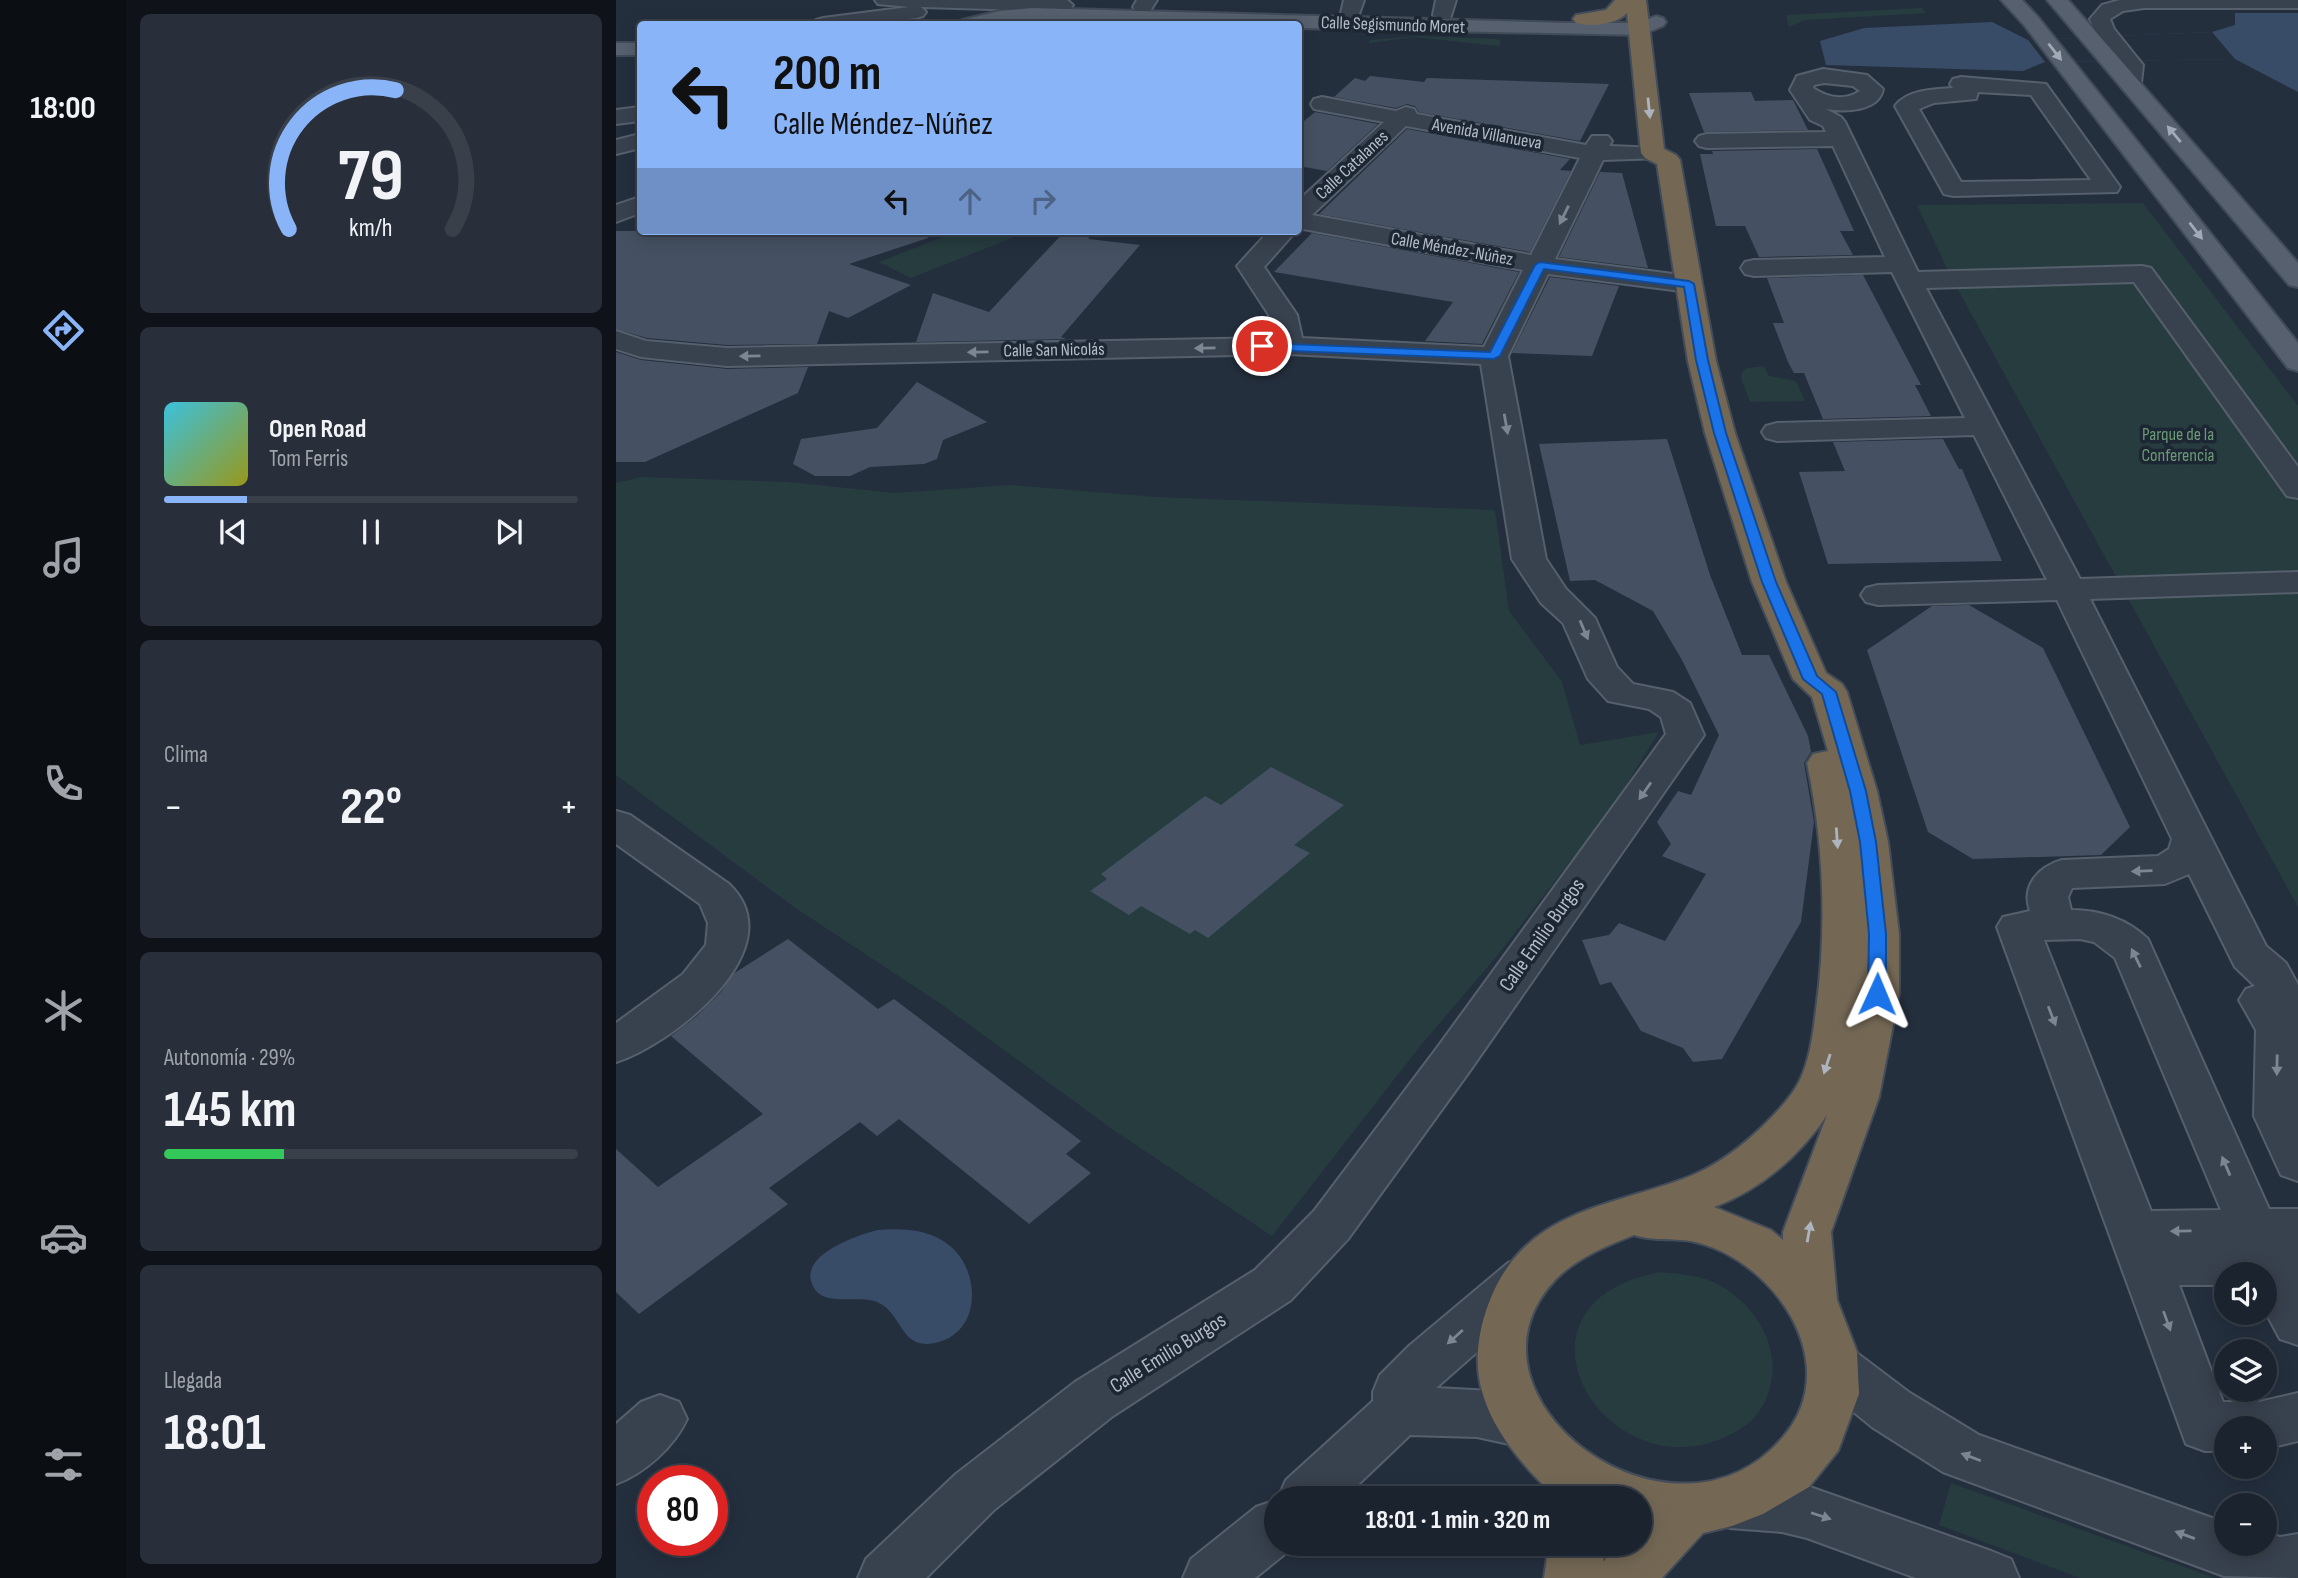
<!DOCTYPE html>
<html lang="es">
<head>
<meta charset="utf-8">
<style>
  :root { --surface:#1b232e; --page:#282f3a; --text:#f1f3f6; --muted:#a0a4aa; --line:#39404a; --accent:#8ab4f8 }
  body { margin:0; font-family:"Sofia Sans Condensed",sans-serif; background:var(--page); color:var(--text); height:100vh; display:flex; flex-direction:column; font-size:26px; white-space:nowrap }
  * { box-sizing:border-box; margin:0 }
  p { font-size:23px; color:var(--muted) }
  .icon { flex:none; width:38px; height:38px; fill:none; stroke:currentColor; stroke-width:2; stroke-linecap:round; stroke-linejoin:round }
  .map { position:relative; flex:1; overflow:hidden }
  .side { display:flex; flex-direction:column; gap:14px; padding:14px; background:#0f1319; width:490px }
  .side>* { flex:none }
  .top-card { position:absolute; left:21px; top:21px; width:665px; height:214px; border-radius:7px; box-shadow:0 4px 18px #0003,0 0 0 2px var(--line); background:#8ab4f8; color:#111; overflow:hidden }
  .controls { position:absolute; left:1598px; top:1262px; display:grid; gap:14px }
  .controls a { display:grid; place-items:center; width:63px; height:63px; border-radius:50%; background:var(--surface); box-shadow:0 4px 18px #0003,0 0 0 2px var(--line); font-size:35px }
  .speed { position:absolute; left:21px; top:1465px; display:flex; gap:14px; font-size:35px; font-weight:700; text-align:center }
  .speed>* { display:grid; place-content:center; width:91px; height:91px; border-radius:50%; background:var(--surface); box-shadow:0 4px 18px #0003,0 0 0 2px var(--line); line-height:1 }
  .speed .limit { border:10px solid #d22; background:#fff; color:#111 }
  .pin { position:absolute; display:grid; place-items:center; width:60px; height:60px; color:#fff; margin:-30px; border:4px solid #fff; border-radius:50%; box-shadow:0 2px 7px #0007 }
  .me { position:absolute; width:77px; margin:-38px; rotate:1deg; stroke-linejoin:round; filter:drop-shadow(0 0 5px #0008) }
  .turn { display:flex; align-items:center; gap:24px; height:147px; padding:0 21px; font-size:32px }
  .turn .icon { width:91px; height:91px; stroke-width:2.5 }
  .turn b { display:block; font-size:49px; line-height:60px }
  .lanes { display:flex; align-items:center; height:66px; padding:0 21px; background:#0003; justify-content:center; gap:35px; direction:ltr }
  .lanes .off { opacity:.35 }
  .big { font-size:52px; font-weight:700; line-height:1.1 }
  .side .card { flex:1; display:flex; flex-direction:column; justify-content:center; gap:10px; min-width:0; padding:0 24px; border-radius:10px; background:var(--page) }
  .side .dial { align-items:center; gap:0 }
  .dial svg { height:182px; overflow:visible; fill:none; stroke:var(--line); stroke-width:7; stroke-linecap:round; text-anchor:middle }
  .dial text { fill:var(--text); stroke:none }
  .song { display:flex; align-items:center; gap:21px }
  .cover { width:84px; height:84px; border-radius:10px; background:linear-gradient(135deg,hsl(190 70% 55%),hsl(60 70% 35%)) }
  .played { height:7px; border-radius:4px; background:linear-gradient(90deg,var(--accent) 20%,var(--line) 20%) }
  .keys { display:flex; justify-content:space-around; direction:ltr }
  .heat { display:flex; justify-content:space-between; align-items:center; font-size:38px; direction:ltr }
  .charge { height:10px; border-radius:5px; background:linear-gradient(90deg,#34c759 29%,var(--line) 0) }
  .trip { position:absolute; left:648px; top:1486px; width:388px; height:70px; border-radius:35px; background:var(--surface); box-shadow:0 4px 18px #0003,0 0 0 2px var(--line); font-weight:700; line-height:70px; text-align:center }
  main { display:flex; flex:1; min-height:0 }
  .menu { display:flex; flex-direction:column; width:126px; justify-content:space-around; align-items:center; background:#0b0e12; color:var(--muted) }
  .menu .icon { width:49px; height:49px }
  .menu .active { color:var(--accent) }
  .menu b { font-size:32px; color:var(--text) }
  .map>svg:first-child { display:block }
  .green { fill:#263c3f }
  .water { fill:#394c67 }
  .pier { fill:#242f3e }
  .building { fill:#455162 }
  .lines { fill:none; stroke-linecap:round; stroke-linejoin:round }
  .minor-casing { stroke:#565f6c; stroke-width:4 }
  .major-casing { stroke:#414a57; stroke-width:4 }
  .highway-casing { stroke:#434c59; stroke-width:4 }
  .minor { fill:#38414e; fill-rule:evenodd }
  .major { fill:#56606e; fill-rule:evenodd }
  .highway { fill:#746855; fill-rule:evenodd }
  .oneway { fill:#a1aab7 }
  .oneway2 { fill:#aeb4bd }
  .oneway3 { fill:#7c8592 }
  .route { fill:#1a73e8; stroke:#114b97; stroke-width:2 }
  .labels { text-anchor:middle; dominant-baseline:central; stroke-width:7; stroke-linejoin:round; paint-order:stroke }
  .far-street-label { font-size:18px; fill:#b4bcc9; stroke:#1d2633 }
  .far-park-label { font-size:18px; fill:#6b9a76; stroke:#1d2633 }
  .street-label { font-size:21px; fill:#b4bcc9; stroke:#1d2633 }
</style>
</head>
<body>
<main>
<nav class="menu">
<b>18:00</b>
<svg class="icon active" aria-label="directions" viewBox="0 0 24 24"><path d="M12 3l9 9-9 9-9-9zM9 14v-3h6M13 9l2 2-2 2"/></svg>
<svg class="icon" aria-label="music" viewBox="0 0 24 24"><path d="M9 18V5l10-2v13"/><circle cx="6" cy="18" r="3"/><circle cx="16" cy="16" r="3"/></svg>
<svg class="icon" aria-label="phone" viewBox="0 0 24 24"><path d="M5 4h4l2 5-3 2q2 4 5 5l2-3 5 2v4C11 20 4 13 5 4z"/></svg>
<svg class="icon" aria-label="climate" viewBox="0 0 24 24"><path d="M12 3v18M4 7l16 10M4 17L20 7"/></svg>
<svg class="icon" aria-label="car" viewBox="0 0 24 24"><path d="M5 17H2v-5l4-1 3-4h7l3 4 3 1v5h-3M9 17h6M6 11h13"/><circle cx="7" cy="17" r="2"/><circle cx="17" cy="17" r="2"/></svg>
<svg class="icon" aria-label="filters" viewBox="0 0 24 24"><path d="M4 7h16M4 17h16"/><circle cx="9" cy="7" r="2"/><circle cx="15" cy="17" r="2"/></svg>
</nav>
<section class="side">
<div class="card dial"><svg viewBox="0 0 100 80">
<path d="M14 69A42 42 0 1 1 86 69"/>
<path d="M14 69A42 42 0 0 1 61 8" stroke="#8ab4f8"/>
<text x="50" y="56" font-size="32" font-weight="700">79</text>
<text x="50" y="72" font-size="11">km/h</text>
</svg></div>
<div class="card">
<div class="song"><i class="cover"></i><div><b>Open Road</b><p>Tom Ferris</p></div></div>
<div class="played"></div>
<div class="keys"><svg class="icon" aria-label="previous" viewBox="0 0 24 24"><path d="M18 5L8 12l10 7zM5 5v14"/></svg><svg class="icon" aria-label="pause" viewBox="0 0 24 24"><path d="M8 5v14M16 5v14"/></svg><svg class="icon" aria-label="next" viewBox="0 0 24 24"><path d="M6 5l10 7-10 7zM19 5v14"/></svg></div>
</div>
<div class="card"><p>Clima</p>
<div class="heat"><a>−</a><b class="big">22°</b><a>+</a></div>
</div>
<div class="card"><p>Autonomía · 29%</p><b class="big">145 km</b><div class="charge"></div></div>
<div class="card"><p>Llegada</p><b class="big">18:01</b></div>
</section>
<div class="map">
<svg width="1682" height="1578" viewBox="0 0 1682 1578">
  <rect width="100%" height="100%" fill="#242f3e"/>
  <g class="green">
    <polygon points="1306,8 1310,13 1189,20 1175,26 1172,26 1170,15"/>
    <polygon points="803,36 881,39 885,41 883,46 798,37 753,43 754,40"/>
    <polygon points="1527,203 1682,406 1682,907 1336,279 1301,205"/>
    <polygon points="342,231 382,231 396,238 295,278 263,262"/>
    <polygon points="1148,366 1153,376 1180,381 1189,401 1134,402 1125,379 1126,372 1132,368"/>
    <polygon points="25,477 172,482 279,493 395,485 541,497 879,510 893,611 946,682 964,745 1043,732 995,809 880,957 805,1045 656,1236 496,1129 325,1004 178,907 0,775 0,483"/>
    <path d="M1044,1272C1065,1274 1087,1275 1105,1286C1143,1309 1167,1350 1152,1394C1148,1406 1139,1420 1127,1427C1001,1511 867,1306 1044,1272Z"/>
    <polygon points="1335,1483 1599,1578 1464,1578 1323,1525"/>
  </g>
  <g class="water">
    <polygon points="1619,13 1682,13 1682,92 1619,59 1429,62 1407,71 1210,65 1204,41 1248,28 1376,22 1412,40 1596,32 1619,25"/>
    <path d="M262,1230C287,1228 314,1229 334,1246C364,1270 366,1330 323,1342C283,1353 288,1313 261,1302C242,1294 207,1308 197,1286C181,1255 242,1235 262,1230Z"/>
  </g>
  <polygon class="pier" points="1596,32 1619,59 1429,62 1412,40"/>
  <g class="building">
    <polygon points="754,76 808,82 811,78 993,84 964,141 803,112 799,106 791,104 780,108 718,97 739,78 749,81"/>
    <polygon points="1135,92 1139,101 1177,100 1192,130 1088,132 1073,93"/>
    <polygon points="699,112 762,124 711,171 682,166 682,126"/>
    <polygon points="791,129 954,159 944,170 955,171 914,252 703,214"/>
    <polygon points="1201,149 1238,231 1224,231 1237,255 1143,257 1129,226 1100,226 1084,154 1097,154 1096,151"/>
    <polygon points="984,172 1006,173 1032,268 943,257"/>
    <polygon points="0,231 311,231 312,238 233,264 295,285 232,318 213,311 201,344 111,345 31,338 0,329"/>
    <polygon points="449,231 472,231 473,239 524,245 445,337 450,339 300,342 317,293 373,312"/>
    <polygon points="696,233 903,272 866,344 809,341 837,302 658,272"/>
    <polygon points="1247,275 1305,385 1299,385 1315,416 1207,419 1188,373 1178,373 1172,362 1157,323 1168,323 1151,278"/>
    <polygon points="934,277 1003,286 976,356 896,353"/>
    <polygon points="0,352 25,360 111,369 192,367 182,393 29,462 0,462"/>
    <polygon points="301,382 371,422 327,440 321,459 308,464 254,467 234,476 199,476 177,464 185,439 261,428"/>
    <polygon points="1051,439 1094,575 1126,655 1153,655 1192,736 1195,752 1188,763 1198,822 1185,922 1106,1059 1077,1062 1067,1048 1025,1031 995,982 984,985 966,940 993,935 1003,923 1049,941 1090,874 1046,856 1055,844 1041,822 1062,791 1075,795 1103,735 1066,660 1037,611 979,580 954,581 923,444"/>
    <polygon points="1327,439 1343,469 1346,469 1386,561 1212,564 1183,472 1229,471 1217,442"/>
    <polygon points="1353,605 1427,648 1514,827 1485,855 1357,859 1312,832 1251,650 1316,606"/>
    <polygon points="655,767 728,805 678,845 694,853 592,938 579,930 574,934 525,906 513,915 474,891 491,879 485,874 589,796 605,805"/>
    <polygon points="172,939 262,1009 278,999 465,1141 450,1154 475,1173 413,1224 283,1119 261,1136 244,1122 153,1188 172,1204 23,1314 0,1292 0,1149 42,1187 147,1114 55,1036 80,1017 105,992 117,974"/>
  </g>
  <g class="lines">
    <g class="minor-casing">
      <g id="minor">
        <polygon points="259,0 451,0 457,5 454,9 447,11 305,7 310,12 307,16 300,18 251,24 197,24 200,20 207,18 293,7 262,4"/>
        <polygon points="521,0 541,0 534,11 520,11 517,7"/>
        <polygon points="728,0 748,0 742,17 728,17 725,13"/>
        <polygon points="820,0 840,0 834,19 820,19 817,15"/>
        <polygon points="1682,0 1682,8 1528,8 1507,11 1494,19 1498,29 1527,65 1525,83 1522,88 1506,88 1503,83 1505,65 1478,30 1474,19 1486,5 1504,0"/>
        <path d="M1207,69L1251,75L1267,89C1263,112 1228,112 1210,109L1225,117L1229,122L1302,272L1526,266L1535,268L1682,467V498L1671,496L1518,282L1310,288L1464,579L1682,572V592L1474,599L1650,946L1670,963L1682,985V1181L1665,1175L1638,1116L1640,1030L1623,1000L1630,989L1639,986L1619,967L1573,874L1549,884L1456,888L1452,897L1455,910C1484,910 1511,919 1532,939L1653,1209H1682V1345L1664,1339L1648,1309V1274H1610V1285H1563L1607,1402H1643L1682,1393V1441L1648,1449V1428H1610V1451H1589L1570,1444L1381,927L1387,917L1414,911C1405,886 1422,867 1446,860L1542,856L1553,849L1556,839L1441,600L1262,605L1250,602L1245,595L1250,588L1262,585L1431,580L1358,435L1161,441L1150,438L1146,432L1150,426L1161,423L1349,418L1276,272L1138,276L1129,274L1125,268L1129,262L1138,260L1269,257L1217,146L1091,148L1083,146L1079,141L1083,136L1091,134L1210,132L1207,126L1194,120L1174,90L1181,76ZM1208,83L1237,86L1244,91C1229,101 1212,98 1197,88L1198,85ZM1464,939L1478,942L1499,958L1605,1210L1535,1211L1428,940Z"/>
        <path d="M1345,77L1430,84L1504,187L1501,192L1337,196L1328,194L1279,106C1291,90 1318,89 1337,88L1334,84L1337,79ZM1362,92L1415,95L1475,180L1345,182L1303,109L1318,103L1360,99Z"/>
        <path d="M706,97L780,111L790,107L798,109L801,114L970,145L976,136H992L996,141L993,146L1045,148L1049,153L1045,158L987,160L939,259L1073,276L1082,278L1086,284L1082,290L1073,292L932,274L892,356L930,559L950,589L979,618L1001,667L1017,684L1057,692L1074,703L1088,735L853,1072L732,1239L675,1300L497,1416L378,1510L310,1578H242L250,1559L340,1474L459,1382L639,1270L698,1211L821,1048L1050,734L1045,717L1033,709L992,701L972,679L947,623L925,603L896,559L865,364L673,354L111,366L25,357L0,349V331L30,341L111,348L657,338L653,315L621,266L653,231H680L648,267L681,315L686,338L868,347L907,270L682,228V201L768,122L698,109L695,104L698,99ZM790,126L964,158L915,255L696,215Z"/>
        <polygon points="24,107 24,121 0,124 0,110"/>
        <polygon points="24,134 24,148 0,154 0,140"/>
        <polygon points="24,197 24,213 0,222 0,205"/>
        <path d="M0,811L14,815L113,884C180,948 57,1044 0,1062V1023L67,974L90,945L92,923L84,904L0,844Z"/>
        <polygon points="910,1257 928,1263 935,1278 928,1293 820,1388 876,1391 926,1406 934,1423 926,1440 907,1447 861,1437 794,1435 728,1498 662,1498 670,1480 757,1401 757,1392 764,1375 793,1346 892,1263"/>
        <polygon points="1219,1343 1237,1350 1294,1393 1363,1435 1610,1523 1610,1544 1648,1544 1648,1533 1664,1537 1682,1534 1682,1578 1608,1576 1327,1472 1256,1427 1201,1382 1193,1366 1201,1350"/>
        <path d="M44,1395L63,1402L71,1419C58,1447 29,1473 0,1484V1424L25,1402Z"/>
        <polygon points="1114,1476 1166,1480 1191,1486 1375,1551 1395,1559 1403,1578 1300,1578 1191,1538 1166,1532 1114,1528 1095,1520 1086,1502 1095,1484"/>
        <polygon points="660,1500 660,1544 680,1545 639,1578 567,1578 575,1559 640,1507"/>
      </g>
    </g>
    <g class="major-casing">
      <g id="major">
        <polygon points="1385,0 1406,0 1422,17 1682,343 1682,371 1672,368 1408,25"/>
        <polygon points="1431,0 1452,0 1682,263 1682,287 1673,285"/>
        <polygon points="416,8 951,23 1022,23 1040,16 1047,18 1050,22 1047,26 1025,35 682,28 682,24 416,20 378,24 343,24 346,20 384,11"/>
        <rect x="0" y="43" width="24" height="12"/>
      </g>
    </g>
    <g class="highway-casing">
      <path id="highway" d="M999,0H1030L1048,149L1060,155L1064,160L1100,361L1119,433L1170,582L1210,673L1226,684L1231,692L1261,791L1272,842L1283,934V994L1263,1097L1215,1232L1221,1300L1241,1352L1243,1394L1222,1451L1193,1487L1147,1514L1116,1526L1087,1533L1046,1578H928L933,1544H989L987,1562L1002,1544H1024V1498C1005,1498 967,1502 950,1498C932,1494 913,1470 902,1457C860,1405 850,1357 876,1295C887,1269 905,1247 929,1231C974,1202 1029,1195 1077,1175C1103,1164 1126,1146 1146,1127C1160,1113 1174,1099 1183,1082C1194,1060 1197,1034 1200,1010C1211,929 1208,844 1191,763L1197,754L1212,751L1196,697L1177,679L1136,582L1089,433L1072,361L1041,164L1029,158L1025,153L1011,13C999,25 976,27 960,23L957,19L960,15L990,10ZM1211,1115L1167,1232V1240L1155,1230L1098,1207C1144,1190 1184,1156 1211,1115ZM1018,1235C1035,1241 1056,1238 1075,1241C1124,1251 1169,1292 1185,1339C1197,1375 1191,1409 1167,1437C1057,1567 828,1396 940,1279C961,1258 990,1246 1018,1235Z"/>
    </g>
    <use href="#minor" class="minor"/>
    <use href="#major" class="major"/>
    <use href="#highway" class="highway"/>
  </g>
  <defs><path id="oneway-solid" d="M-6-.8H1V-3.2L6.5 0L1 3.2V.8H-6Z" transform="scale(1.75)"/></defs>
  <g class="oneway">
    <use href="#oneway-solid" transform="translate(1439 52) rotate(52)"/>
    <use href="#oneway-solid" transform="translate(1558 134) rotate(-130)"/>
    <use href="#oneway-solid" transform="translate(1580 231) rotate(52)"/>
  </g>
  <g class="oneway2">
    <use href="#oneway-solid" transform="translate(1033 108) rotate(84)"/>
    <use href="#oneway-solid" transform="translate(1221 838) rotate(86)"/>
    <use href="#oneway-solid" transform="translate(1211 1064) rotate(108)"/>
    <use href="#oneway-solid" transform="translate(1193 1232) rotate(-80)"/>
  </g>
  <g class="oneway3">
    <use href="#oneway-solid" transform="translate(948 215) rotate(116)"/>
    <use href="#oneway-solid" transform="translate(589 348) rotate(179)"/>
    <use href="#oneway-solid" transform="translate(362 352) rotate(179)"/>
    <use href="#oneway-solid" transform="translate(134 356) rotate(179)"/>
    <use href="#oneway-solid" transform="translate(890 424) rotate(80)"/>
    <use href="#oneway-solid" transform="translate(968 630) rotate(67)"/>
    <use href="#oneway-solid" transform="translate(1029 791) rotate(125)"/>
    <use href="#oneway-solid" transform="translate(1526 871) rotate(178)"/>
    <use href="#oneway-solid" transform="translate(1520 958) rotate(-116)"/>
    <use href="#oneway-solid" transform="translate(1436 1016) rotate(69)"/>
    <use href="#oneway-solid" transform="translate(1661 1065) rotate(91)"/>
    <use href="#oneway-solid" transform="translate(1610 1166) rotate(-113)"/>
    <use href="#oneway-solid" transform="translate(1565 1231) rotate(179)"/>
    <use href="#oneway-solid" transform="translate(1551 1321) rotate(70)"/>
    <use href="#oneway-solid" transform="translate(839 1337) rotate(138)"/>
    <use href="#oneway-solid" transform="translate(1355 1457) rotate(-159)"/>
    <use href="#oneway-solid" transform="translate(1205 1516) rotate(18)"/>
    <use href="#oneway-solid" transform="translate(1569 1535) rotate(-160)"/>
  </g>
  <polygon class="route" points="924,262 1073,281 1078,284 1092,360 1110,433 1160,582 1201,676 1220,692 1250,791 1260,842 1270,934 1270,994 1267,999 1254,999 1252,994 1253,934 1244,842 1234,791 1206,694 1187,679 1146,582 1098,433 1080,360 1068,287 928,269 884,356 878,359 646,350 640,346 646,343 874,352 919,265"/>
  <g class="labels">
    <g class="far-street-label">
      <text transform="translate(777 25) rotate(2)">Calle Segismundo Moret</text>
      <text transform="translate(871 134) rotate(10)">Avenida Villanueva</text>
      <text transform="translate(736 165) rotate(-43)">Calle Catalanes</text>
      <text transform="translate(836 249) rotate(10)">Calle Méndez-Núñez</text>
      <text transform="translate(438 350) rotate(-1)">Calle San Nicolás</text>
    </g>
    <g class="far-park-label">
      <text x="1562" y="434">Parque de la<tspan x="1562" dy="21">Conferencia</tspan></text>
    </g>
    <g class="street-label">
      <text transform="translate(926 935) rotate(-55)">Calle Emilio Burgos</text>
      <text transform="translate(552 1353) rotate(-32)">Calle Emilio Burgos</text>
    </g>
  </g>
</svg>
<div class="controls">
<a><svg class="icon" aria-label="sound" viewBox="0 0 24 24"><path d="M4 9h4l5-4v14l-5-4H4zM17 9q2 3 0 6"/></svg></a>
<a><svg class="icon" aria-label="layers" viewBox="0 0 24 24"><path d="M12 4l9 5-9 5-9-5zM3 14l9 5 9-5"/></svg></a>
<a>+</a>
<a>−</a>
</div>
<div class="speed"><div class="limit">80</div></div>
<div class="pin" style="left:646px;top:346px;background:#d93025"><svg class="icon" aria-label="arrive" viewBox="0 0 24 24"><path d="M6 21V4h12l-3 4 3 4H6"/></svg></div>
<svg class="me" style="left:1261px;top:994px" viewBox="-20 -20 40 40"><path d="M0-17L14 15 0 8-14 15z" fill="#1a73e8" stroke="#fff" stroke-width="4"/></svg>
<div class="trip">18:01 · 1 min · 320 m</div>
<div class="top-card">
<div class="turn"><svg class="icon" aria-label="left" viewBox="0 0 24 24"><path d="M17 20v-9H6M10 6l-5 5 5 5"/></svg><div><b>200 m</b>Calle Méndez-Núñez</div></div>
<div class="lanes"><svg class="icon" aria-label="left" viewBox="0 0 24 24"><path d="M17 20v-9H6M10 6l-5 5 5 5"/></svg><svg class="icon off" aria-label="ahead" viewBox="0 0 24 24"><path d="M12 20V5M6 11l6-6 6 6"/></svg><svg class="icon off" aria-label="right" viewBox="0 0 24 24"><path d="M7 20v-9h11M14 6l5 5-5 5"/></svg></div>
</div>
</div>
</main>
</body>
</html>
